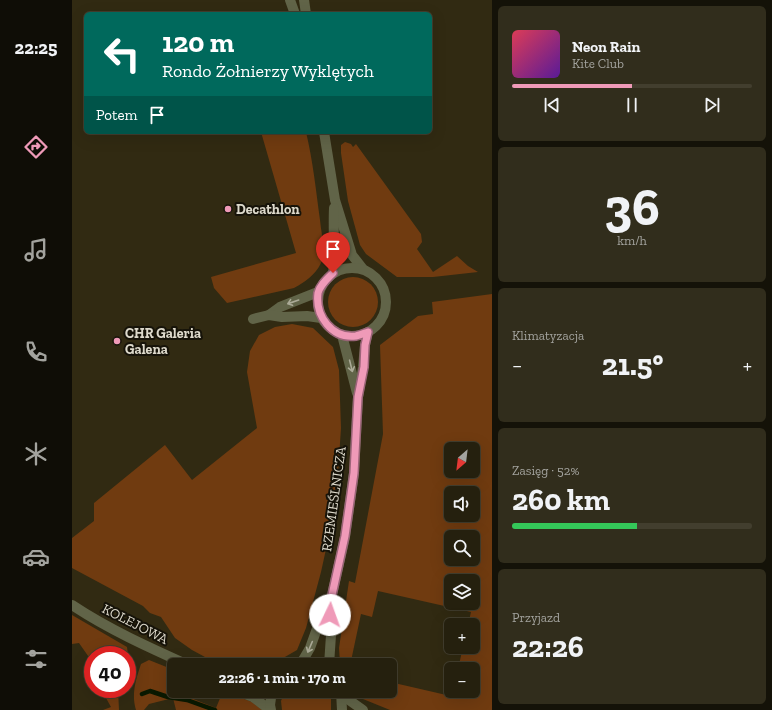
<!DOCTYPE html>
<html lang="pl">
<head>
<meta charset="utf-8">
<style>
  :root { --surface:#25200e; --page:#312d1c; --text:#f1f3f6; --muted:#a3a39e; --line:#423e2e; --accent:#ef9ab8 }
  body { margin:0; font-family:"Zilla Slab",serif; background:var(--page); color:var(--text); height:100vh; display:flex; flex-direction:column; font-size:15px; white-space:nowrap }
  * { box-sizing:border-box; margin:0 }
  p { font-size:13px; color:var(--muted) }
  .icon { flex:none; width:22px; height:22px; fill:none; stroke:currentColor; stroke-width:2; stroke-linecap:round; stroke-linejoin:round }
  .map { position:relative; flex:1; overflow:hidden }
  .panel { display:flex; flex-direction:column; gap:6px; padding:6px; background:#141208; width:280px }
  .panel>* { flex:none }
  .banner { position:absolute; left:12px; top:12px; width:348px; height:122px; border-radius:6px; box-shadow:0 4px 16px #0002,0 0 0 1px var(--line); background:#00695c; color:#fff; overflow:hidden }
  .needle { width:26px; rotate:208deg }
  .buttons { position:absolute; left:372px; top:442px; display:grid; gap:8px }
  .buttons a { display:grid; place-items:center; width:36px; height:36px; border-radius:6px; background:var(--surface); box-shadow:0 4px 16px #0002,0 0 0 1px var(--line); font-size:20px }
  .speed { position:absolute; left:12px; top:646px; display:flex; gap:8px; font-size:20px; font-weight:700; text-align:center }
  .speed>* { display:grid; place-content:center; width:52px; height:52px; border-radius:50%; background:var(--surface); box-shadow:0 4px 16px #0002,0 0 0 1px var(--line); line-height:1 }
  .speed .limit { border:6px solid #d22; background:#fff; color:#111 }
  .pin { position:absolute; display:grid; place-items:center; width:34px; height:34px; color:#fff; margin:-41px -17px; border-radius:50% 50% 50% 0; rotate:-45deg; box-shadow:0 0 4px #0007 }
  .pin .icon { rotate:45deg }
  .me { position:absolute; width:44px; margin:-22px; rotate:3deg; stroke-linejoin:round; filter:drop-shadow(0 0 3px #0008) }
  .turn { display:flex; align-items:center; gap:14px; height:84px; padding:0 12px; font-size:18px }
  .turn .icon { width:52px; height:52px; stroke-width:2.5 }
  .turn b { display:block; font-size:28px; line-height:34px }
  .then { display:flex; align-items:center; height:38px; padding:0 12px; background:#0003; gap:8px; font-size:15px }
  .big { font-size:30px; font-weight:800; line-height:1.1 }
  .panel .card { flex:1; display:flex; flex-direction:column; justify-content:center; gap:6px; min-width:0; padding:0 14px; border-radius:6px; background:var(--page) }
  .panel .dial { align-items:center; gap:0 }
  .dial b { font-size:52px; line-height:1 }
  .song { display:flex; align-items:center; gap:12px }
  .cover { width:48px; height:48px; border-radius:6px; background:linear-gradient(135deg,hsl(350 70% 55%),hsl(270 70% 35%)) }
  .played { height:4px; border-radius:2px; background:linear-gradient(90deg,var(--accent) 50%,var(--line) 50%) }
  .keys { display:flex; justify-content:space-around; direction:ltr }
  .heat { display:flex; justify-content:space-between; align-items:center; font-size:22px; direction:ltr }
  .charge { height:6px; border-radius:3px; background:linear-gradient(90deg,#34c759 52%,var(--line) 0) }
  .trip { position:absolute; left:95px; top:658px; width:230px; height:40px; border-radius:6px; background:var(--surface); box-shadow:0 4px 16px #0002,0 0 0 1px var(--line); font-weight:800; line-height:40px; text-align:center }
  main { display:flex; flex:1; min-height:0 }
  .dock { display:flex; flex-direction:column; width:72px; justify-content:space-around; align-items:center; background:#0f0d06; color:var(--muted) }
  .dock .icon { width:28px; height:28px }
  .dock .on { color:var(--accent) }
  .dock b { font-size:18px; color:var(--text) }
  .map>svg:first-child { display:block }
  .green { fill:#703b10; fill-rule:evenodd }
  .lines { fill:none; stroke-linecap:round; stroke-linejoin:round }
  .stream { stroke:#0a1900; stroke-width:4.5 }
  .minor { stroke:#616448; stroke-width:10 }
  .oneway { stroke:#abaa97 }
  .route-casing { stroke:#9b6478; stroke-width:10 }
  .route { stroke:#ef9ab8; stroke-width:7 }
  .poi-dot { fill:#ef9ab8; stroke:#161309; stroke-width:1.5 }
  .labels { text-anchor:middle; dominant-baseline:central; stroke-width:4; stroke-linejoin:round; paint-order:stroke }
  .poi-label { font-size:14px; font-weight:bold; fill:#ddd9cb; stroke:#161309; text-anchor:start }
  .street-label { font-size:14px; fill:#ddd9cb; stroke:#161309 }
</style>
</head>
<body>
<main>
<nav class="dock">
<b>22:25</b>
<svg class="icon on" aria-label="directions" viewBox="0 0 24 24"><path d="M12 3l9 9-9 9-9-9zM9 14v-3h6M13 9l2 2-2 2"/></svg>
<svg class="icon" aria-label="music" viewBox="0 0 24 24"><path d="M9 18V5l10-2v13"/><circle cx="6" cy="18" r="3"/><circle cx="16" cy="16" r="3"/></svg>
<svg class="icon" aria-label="phone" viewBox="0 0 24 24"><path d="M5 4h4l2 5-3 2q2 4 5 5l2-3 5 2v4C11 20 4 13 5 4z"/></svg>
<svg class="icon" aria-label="climate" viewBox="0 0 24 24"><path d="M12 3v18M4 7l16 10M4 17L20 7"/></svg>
<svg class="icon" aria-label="car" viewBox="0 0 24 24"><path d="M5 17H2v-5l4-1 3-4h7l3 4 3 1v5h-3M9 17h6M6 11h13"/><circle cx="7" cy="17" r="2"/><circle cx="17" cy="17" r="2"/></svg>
<svg class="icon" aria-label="filters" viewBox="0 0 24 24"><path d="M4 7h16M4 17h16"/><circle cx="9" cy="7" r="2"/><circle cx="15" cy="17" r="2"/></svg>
</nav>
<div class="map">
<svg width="420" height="710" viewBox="0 0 420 710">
  <rect width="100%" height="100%" fill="#312a12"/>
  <g class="green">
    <path d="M189,132H234C241,161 244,191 248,220C249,232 253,246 251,257C248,271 234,282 222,288L155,303L142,288L139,277L224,253Z"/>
    <polygon points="273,142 279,144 281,147 284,144 349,234 350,242 345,249 361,272 385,256 396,266 406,272 361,277 325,277 294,254 288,245 276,201 269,153 269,145"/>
    <circle cx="281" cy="302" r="25"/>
    <path d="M420,294V710H318L291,699L283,691H318V682L383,697L385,691H401V669H386L391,647H401V625H396L399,612L306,591L300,617L289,614L279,661L296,665H268V663L267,648L277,581L283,583L311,434L308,345L346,316L361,314L360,302ZM379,449H401V471H379ZM379,493H401V515H379ZM379,537H401V559H379ZM379,581H401V603H379Z"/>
    <polygon points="220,324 241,328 261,347 267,370 269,428 266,473 258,531 249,572 234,628 225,650 199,665 172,665 133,657 120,650 103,638 89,617 78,613 71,606 0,568 0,538 22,521 22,503 93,445 120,480 185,428 175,372 178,351 187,335 203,327"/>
    <polygon points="0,615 55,647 56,655 55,658 55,655 21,655 21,663 7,643 0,644"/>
    <path d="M77,660L102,670V691H113L111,695L144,708L151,691L180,702L190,710H104L101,698L77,704L72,710H64C59,694 64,679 69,664Z"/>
    <polygon points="29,689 46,689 47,710 31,710 39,707"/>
    <polygon points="213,691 256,691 259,699 259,710 210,710 209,701"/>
  </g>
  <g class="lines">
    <polyline class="stream" points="70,694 78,691 96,697 115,700 143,710"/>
    <g class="minor">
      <polyline points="218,0 223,14"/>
      <polyline points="232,0 234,14"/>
      <polyline points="252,132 263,200 280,255 291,269"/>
      <circle cx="280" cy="302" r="34"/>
      <path d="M261,273C263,251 261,229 262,208"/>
      <polyline points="197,315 208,307 246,292"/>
      <polyline points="181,319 197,315 210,317 235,316 249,318"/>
      <polyline points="270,335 285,393"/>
      <path d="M0,605C36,629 76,647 116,665"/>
      <polyline points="228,665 238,648 247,623 258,604"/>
      <polyline points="257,665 259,635 258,604 273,537 282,473 286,397 291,367 293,345 296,332"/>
      <polyline points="166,691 181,697 198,710"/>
      <polyline points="269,692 270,710"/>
      <polyline points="270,695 291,710"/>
      <polyline points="199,710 198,705 200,691"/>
    </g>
  </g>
  <defs><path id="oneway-shaft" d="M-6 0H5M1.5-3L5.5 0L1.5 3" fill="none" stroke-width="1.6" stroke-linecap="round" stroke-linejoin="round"/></defs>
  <g class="oneway">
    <use href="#oneway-shaft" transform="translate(221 302) rotate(161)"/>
    <use href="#oneway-shaft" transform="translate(279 366) rotate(76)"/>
    <use href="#oneway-shaft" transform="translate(238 647) rotate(113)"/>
  </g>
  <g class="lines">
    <g class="route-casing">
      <path id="route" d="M258,615V604L273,536L282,473L286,397L292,367L293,345L296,332C293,333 288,335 284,336C260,339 243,316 246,293C248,285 255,279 261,273"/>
    </g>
    <use href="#route" class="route"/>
  </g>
  <g class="poi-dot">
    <circle cx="156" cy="209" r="4"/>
    <circle cx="45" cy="341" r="4"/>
  </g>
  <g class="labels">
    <g class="poi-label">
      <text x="164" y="209">Decathlon</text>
      <text x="53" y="333">CHR Galeria<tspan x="53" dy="16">Galena</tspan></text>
    </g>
    <g class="street-label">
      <text transform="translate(262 499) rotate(-82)">RZEMIEŚLNICZA</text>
      <text transform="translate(63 624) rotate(27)">KOLEJOWA</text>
    </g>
  </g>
</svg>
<div class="buttons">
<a><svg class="needle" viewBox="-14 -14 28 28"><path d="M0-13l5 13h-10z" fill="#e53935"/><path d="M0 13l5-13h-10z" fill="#a3a39e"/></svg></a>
<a><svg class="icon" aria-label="sound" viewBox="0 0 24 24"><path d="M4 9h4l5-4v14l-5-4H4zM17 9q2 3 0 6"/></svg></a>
<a><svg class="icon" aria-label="search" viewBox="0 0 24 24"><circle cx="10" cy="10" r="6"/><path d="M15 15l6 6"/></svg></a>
<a><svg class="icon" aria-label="layers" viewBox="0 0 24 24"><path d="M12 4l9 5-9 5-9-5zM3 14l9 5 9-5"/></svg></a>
<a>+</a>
<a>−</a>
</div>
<div class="speed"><div class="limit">40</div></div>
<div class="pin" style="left:261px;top:273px;background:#d93025"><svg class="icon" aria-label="arrive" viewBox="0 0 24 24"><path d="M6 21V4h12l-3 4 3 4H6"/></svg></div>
<svg class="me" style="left:258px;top:615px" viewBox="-20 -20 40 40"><circle r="19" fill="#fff"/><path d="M0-13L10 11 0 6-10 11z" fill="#ef9ab8"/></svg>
<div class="trip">22:26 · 1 min · 170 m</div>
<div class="banner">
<div class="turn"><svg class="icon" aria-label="left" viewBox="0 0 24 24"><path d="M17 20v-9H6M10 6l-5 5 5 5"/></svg><div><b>120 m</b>Rondo Żołnierzy Wyklętych</div></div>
<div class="then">Potem<svg class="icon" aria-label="arrive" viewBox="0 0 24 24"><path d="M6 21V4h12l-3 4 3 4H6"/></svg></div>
</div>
</div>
<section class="panel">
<div class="card">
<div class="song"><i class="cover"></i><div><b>Neon Rain</b><p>Kite Club</p></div></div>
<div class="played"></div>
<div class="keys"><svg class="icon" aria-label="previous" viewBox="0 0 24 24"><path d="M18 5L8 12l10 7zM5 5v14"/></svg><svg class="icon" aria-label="pause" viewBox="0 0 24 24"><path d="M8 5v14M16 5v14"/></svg><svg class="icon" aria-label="next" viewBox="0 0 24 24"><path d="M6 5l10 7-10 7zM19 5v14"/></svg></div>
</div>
<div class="card dial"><b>36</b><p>km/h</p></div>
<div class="card"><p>Klimatyzacja</p>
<div class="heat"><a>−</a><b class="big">21.5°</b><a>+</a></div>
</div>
<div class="card"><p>Zasięg · 52%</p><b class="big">260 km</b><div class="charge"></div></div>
<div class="card"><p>Przyjazd</p><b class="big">22:26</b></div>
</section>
</main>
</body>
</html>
